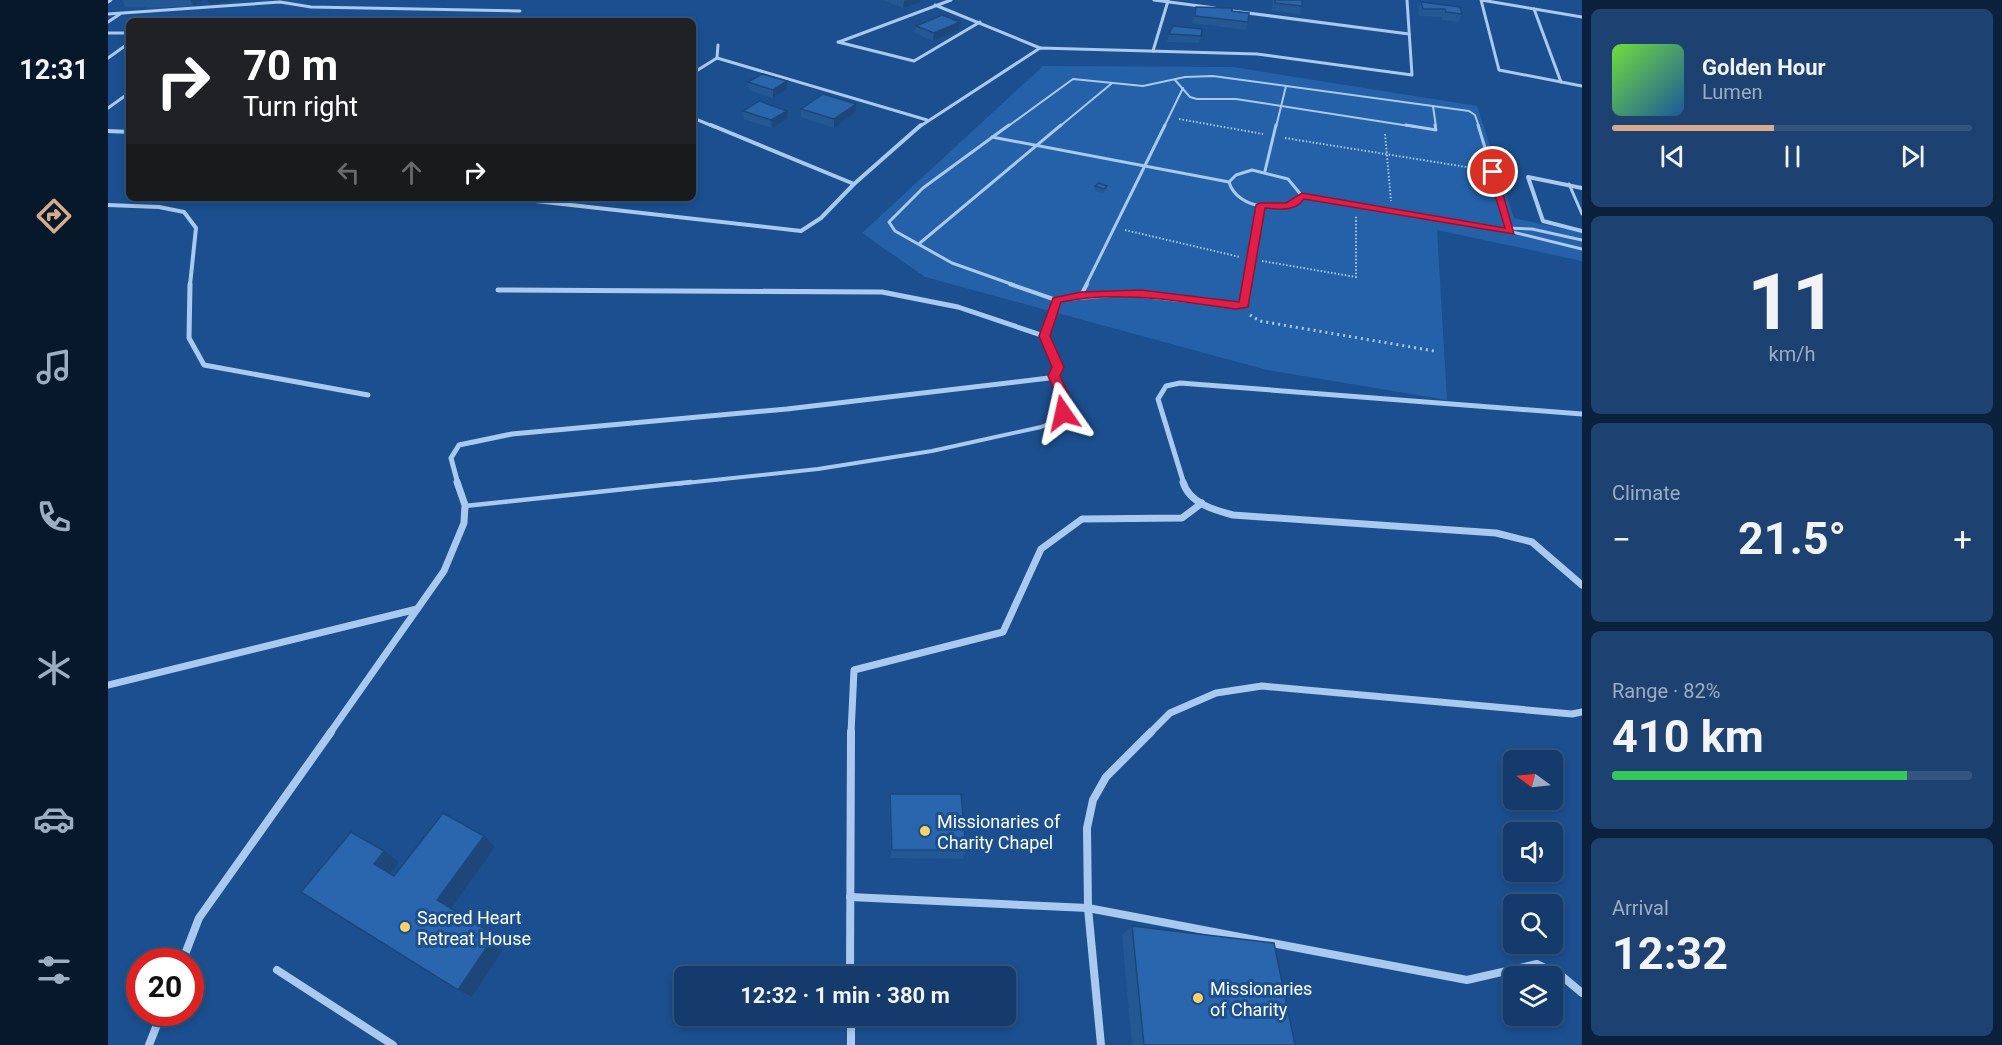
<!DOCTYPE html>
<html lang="en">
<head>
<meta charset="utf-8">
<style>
  :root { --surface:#143b6b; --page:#1d4271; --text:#f1f3f6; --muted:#9dadc1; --line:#33557e; --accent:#d6ab8b }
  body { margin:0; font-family:Roboto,sans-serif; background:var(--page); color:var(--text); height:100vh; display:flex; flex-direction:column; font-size:22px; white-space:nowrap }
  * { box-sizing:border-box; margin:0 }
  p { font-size:20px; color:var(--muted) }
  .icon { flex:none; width:33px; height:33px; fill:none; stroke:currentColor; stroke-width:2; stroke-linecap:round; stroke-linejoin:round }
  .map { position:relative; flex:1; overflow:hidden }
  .details { display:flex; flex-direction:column; gap:9px; padding:9px; background:#0b203b; width:420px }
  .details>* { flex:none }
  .top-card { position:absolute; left:18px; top:18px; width:570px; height:183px; border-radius:9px; box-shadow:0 3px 9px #0003,0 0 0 2px var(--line); background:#202124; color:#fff; overflow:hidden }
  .needle { width:39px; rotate:285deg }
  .buttons { position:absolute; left:1395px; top:750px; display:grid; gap:12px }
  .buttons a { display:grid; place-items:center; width:60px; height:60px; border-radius:9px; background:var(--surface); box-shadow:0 3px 9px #0003,0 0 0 2px var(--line); font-size:30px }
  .speed { position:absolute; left:18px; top:948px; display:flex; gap:12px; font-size:30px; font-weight:700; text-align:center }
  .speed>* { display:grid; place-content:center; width:78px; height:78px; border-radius:50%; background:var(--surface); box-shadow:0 3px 9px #0003,0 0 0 2px var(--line); line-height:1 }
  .speed .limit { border:9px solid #d22; background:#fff; color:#111 }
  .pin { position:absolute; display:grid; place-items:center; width:51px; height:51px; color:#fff; margin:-26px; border:3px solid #fff; border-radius:50%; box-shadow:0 2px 6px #0007 }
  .me { position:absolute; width:66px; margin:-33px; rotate:349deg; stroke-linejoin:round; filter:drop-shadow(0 0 4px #0008) }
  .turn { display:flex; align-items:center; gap:21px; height:126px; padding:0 18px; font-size:27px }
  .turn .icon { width:78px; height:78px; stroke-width:2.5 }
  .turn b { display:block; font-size:42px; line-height:51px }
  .lanes { display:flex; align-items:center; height:57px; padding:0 18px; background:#0003; justify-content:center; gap:30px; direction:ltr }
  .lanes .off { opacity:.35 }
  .big { font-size:45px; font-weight:700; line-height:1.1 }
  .details .tile { flex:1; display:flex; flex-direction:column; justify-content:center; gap:9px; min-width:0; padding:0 21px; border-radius:9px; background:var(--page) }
  .details .dial { align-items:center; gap:0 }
  .dial b { font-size:78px; line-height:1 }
  .song { display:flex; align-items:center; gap:18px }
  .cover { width:72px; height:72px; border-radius:9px; background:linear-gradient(135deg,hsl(100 70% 55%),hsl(210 70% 35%)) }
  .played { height:6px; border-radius:3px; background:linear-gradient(90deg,var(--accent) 45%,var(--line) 45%) }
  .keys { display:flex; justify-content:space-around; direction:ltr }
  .heat { display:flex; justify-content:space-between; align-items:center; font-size:33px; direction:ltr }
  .charge { height:9px; border-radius:4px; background:linear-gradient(90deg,#34c759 82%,var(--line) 0) }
  .trip { position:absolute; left:566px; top:966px; width:342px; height:60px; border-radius:9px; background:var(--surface); box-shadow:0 3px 9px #0003,0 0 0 2px var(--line); font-weight:700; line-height:60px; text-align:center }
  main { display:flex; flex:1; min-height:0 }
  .menu { display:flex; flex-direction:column; width:108px; justify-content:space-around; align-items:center; background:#08182b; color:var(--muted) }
  .menu .icon { width:42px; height:42px }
  .menu .active { color:var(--accent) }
  .menu b { font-size:27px; color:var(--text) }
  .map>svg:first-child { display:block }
  .green { fill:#2461a8 }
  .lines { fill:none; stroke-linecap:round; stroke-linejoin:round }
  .path-far1 { stroke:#a9c9ee; stroke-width:2; stroke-dasharray:1.5 2; stroke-linecap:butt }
  .path { stroke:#a9c9ee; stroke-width:3; stroke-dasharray:2 4; stroke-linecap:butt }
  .lane-far3 { stroke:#a9c9ee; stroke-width:2 }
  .lane-far2 { stroke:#a9c9ee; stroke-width:3 }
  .lane-far1 { stroke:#a9c9ee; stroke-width:4 }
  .lane { stroke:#a9c9ee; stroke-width:4.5 }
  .street-far4 { stroke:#a9c9ee; stroke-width:3 }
  .street-far3 { stroke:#a9c9ee; stroke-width:4 }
  .street-far2 { stroke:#a9c9ee; stroke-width:5 }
  .street-far1 { stroke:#a9c9ee; stroke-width:7 }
  .street { stroke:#a9c9ee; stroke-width:8 }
  .wall { fill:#245895 }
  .shaded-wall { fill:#1d4779 }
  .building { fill:#2a66ad; stroke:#1d4779; stroke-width:1.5 }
  .route { fill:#e11d48; stroke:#92132f; stroke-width:1.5 }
  .poi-dot { fill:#ffd166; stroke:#1b4f8f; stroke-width:2 }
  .labels { text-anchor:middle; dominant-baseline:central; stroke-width:6; stroke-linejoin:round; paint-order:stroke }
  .near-poi-label { font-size:18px; fill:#fff; stroke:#1b4f8f; text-anchor:start }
</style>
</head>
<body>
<main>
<nav class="menu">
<b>12:31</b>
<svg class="icon active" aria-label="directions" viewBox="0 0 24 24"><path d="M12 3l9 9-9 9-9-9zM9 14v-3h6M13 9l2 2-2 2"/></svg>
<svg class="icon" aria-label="music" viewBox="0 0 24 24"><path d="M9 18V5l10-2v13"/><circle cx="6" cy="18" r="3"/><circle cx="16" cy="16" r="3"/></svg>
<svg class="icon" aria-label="phone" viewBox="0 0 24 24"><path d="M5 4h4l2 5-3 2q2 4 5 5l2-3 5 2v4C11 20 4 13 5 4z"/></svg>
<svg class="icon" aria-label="climate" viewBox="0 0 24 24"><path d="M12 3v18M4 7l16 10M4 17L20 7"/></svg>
<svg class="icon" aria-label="car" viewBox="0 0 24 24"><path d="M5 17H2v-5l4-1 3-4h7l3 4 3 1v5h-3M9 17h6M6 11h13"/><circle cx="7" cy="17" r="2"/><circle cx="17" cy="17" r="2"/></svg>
<svg class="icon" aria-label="filters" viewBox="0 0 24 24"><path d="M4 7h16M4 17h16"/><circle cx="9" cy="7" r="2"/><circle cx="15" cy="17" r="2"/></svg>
</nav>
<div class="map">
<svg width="1474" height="1045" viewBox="0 0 1474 1045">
  <rect width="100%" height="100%" fill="#1b4f8f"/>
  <polygon class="green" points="935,66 1125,67 1369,106 1406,218 1474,233 1474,261 1329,230 1339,400 1159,370 817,277 754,233"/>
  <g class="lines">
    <g class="path-far1">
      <polyline points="1071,119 1155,134"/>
      <polyline points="1277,134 1283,201"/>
      <polyline points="1177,138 1371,169"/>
      <polyline points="1017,230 1132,257"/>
      <polyline points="1154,261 1248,277 1248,215"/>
    </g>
    <polyline class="path" points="1142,315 1152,321 1326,351"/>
    <g class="lane-far3">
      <polyline points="1067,80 1082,97 1089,99 1128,99 1308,127"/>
      <polyline points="1325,106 1328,127"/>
      <polyline points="899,127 965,79 1035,86 1077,77 1105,76 1361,111 1367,115 1371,127"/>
      <polyline points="951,127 1003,84"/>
      <polyline points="1056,127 1075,88"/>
      <polyline points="1168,127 1178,86"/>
    </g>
    <g class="lane-far2">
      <polyline points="901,125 815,188 781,222 787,231 844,263 906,285"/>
      <polyline points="1298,125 1328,130 1327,125"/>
      <polyline points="1370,125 1403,232"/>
      <polyline points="884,137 1121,182"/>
      <path d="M1144,170L1180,179L1194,196C1176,214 1129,210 1121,182L1128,175Z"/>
      <polyline points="1157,171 1168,125"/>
      <polyline points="1461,184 1474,214"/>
      <polyline points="1194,196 1384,227 1474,249"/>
      <polyline points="1399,228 1424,229 1474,240"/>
      <polyline points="812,243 953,125"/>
      <polyline points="978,285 1057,125"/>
      <polyline points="1139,285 1152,205"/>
    </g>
    <g class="lane-far1">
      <polyline points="902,284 948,300"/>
      <polyline points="973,295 979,284"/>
      <polyline points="936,336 948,300 1016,294 1128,306 1136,305 1139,284"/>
      <polyline points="568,484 710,469 824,451 933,427 945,422 955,413 956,398 946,376"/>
    </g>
    <polyline class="lane" points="357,506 583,482"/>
    <g class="street-far4">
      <polyline points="1046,0 1107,8"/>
      <polyline points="0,2 3,0"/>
      <polyline points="827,5 932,48"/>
      <polyline points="1426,9 1453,82"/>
      <polyline points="1117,10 1301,34"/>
      <polyline points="0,14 172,2 203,7 412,11"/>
      <polyline points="1474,17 1373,0 1391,70 1474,86"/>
      <polyline points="0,22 12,14"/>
      <polyline points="0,33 21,33"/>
      <polyline points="730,42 806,61 872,22"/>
      <polyline points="731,42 843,0"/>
      <polyline points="1045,51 1060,1"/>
      <polyline points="0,58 21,43"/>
      <polyline points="609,58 819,120"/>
      <polyline points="585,73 609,58 610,45"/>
      <polyline points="0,108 21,93"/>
      <polyline points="585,118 607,127"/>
      <polyline points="811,127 932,48 1149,54 1304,75 1299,0"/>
    </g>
    <g class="street-far3">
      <polyline points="603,125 746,184"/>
      <polyline points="0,131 21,132"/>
      <polyline points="1474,188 1420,177 1435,221 1474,231"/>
      <polyline points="401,198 693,231 713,218 746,184 813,125"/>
      <polyline points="0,205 51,207 76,212 88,228 82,285"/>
    </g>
    <g class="street-far2">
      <polyline points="82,284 81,338 96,365 260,395"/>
      <polyline points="350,484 343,458 351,445 404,434 679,409 941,378 951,371 936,336 850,307 774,292 390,290"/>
      <polyline points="1076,484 1050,399 1058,386 1072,383 1474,414"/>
    </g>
    <g class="street-far1">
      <path d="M1075,482C1081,503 1106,510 1125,515L1388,533L1424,542L1474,585"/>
      <polyline points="0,685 309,609"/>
      <polyline points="222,733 336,571 356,523 357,505 349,482"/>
      <polyline points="743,733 746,670 895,632 933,549 974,519 1074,518 1094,503"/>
      <polyline points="1042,733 1062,713 1108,693 1154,686 1464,714 1474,712"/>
    </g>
    <g class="street">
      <polyline points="742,897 980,908 1359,980 1429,964 1455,977 1474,993"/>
      <polyline points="74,962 91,918 223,732"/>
      <polyline points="169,970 285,1045"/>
      <polyline points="742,976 743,732"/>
      <polyline points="743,1016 743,1045"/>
      <polyline points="41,1045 54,1012"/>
      <polyline points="993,1045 980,908 979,828 985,800 998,777 1043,732"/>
    </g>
  </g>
  <g class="wall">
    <polygon points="14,0 95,0 86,6 38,8 37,7 18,7"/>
    <polygon points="775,0 813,0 813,2 795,8"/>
    <polygon points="1165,0 1194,0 1194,6 1192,14 1164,11"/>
    <polygon points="1313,2 1354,14 1350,22 1334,20 1333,17 1311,16 1310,9"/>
    <polygon points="1088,7 1124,11 1140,22 1137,30 1084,23"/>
    <polygon points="852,22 851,30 825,41 807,33 808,26"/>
    <polygon points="1061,34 1093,36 1091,43 1059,42"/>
    <polygon points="640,82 679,89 665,98 641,90"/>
    <polygon points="693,109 747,112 726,128 693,117"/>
    <polygon points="635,111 679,119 664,128 636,119"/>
    <polygon points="987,186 999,186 998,190 994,193 986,190"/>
    <polygon points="782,794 858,850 855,859 783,858 781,803"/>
    <polygon points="1024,926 1187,1045 1024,1045 1014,935"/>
  </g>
  <g class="shaded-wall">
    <polygon points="82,0 95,0 86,6"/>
    <polygon points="99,0 134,0 102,4"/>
    <polygon points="799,0 813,0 813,2 795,8 796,1"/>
    <polygon points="852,22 851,30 825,41 826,33"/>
    <polygon points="679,81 679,89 665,98 665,90"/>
    <polygon points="748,104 747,112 726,128 726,119"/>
    <polygon points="679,111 679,119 664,128 663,120"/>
    <polygon points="376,836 387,847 342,910 329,900"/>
    <polygon points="276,851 291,862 281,875 266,864"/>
    <polygon points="387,935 399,943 364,997 350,990"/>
  </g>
  <g class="building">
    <polygon points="1167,0 1194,0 1194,6 1167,3"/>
    <polygon points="1313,2 1352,7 1354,14 1338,12 1337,9 1315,9"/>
    <polygon points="1088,7 1124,8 1124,11 1141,13 1140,22 1087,16"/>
    <polygon points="834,15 852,22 826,33 808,26"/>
    <polygon points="1065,26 1094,29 1093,36 1061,34"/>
    <polygon points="654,74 679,81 665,90 640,82"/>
    <polygon points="715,94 748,104 726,119 693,109"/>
    <polygon points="651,101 679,111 663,120 635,111"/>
    <polygon points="991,183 999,186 996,189 987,186"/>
    <polygon points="782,794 853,794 858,850 784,850"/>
    <polygon points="335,813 376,836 329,900 387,935 350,990 193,892 243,832 276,851 266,864 286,876"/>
    <polygon points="1024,926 1166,943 1187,1045 1036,1045"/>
  </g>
  <path class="route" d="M1385,169L1389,172L1406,234L1196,199C1187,212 1171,209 1157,208L1140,307L1128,309C1069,301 1012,290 953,302L942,336L956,367L952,376L962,398L959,416H951L950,398L940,376L944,367L931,336L945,298L973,292L1033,290L1131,302L1148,205L1152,203H1178L1194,193L1397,228L1380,172Z"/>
  <g class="poi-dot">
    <circle cx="817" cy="831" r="6"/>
    <circle cx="297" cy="927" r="6"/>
    <circle cx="1090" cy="998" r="6"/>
  </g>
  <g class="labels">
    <g class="near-poi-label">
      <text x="829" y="821">Missionaries of<tspan x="829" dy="21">Charity Chapel</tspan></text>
      <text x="309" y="917">Sacred Heart<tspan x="309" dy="21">Retreat House</tspan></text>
      <text x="1102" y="988">Missionaries<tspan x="1102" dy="21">of Charity</tspan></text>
    </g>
  </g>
</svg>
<div class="buttons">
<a><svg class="needle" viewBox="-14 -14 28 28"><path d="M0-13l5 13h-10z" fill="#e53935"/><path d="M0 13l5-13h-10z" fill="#9dadc1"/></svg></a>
<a><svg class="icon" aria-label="sound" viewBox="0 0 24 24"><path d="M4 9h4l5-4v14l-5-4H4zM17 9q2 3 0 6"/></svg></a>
<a><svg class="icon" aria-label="search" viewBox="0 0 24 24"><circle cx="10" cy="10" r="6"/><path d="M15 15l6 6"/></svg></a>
<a><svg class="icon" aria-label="layers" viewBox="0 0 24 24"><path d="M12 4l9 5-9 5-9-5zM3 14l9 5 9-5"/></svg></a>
</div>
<div class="speed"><div class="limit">20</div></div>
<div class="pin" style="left:1385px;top:172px;background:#d93025"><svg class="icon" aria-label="arrive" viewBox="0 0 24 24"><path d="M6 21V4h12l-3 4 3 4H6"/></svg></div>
<svg class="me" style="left:955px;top:413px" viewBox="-20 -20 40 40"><path d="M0-17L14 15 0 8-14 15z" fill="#e11d48" stroke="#fff" stroke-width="4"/></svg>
<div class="trip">12:32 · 1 min · 380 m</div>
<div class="top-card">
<div class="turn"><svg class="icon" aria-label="right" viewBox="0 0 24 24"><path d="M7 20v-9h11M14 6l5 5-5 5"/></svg><div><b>70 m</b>Turn right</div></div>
<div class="lanes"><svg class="icon off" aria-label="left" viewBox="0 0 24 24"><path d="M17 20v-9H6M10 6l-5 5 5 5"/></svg><svg class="icon off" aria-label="ahead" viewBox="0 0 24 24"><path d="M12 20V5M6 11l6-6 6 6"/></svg><svg class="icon" aria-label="right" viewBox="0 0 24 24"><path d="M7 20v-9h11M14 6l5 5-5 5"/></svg></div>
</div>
</div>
<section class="details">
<div class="tile">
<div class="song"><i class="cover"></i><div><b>Golden Hour</b><p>Lumen</p></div></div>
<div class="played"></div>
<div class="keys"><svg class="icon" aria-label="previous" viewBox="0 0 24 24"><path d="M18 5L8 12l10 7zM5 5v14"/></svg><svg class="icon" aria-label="pause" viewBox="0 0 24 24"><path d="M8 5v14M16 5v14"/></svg><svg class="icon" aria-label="next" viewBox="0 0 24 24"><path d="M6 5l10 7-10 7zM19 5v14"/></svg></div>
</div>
<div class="tile dial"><b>11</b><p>km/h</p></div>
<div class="tile"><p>Climate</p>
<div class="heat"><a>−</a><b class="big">21.5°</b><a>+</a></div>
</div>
<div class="tile"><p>Range · 82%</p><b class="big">410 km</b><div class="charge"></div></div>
<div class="tile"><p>Arrival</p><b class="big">12:32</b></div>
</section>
</main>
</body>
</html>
